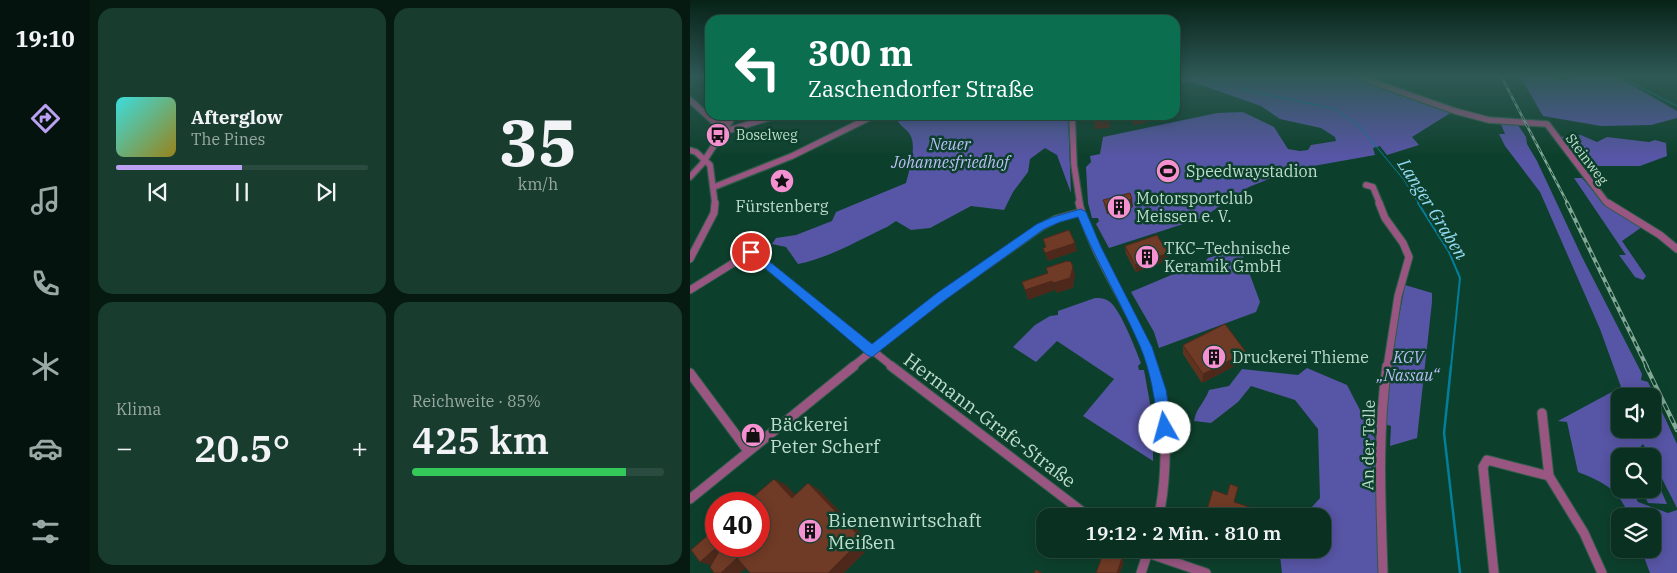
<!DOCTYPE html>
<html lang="de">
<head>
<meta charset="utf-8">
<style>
  :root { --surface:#0a3021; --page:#183c2e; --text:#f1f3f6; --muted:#99a9a5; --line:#2a4b3f; --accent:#bca0f2 }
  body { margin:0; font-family:"IBM Plex Serif",serif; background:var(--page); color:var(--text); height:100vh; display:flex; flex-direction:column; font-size:19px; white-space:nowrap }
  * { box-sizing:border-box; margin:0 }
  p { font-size:16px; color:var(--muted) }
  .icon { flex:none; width:28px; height:28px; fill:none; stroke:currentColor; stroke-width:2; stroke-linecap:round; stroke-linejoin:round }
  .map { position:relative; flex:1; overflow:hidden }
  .sheet { display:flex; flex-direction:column; gap:8px; padding:8px; background:#061a12; width:600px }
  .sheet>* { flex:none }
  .hud { position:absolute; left:15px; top:15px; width:475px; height:105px; border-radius:15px; box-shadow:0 2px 12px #0003,0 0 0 1px var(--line); background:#0b6e4f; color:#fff; overflow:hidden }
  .tools { position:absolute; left:921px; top:388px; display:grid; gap:10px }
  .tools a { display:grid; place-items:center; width:50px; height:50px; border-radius:10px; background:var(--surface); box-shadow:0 2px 12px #0003,0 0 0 1px var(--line); font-size:25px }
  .speed { position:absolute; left:15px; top:492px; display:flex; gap:10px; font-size:25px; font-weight:700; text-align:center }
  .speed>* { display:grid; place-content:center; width:65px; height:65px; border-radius:50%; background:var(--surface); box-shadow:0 2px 12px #0003,0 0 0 1px var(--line); line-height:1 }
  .speed .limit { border:8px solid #d22; background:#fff; color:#111 }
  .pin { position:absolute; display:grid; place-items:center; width:42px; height:42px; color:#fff; margin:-21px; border:2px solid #fff; border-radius:50%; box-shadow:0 1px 5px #0007 }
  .me { position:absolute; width:55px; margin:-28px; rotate:353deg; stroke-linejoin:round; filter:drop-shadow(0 0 4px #0008) }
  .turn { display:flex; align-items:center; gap:18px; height:105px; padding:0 20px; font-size:22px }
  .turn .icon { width:65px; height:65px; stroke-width:2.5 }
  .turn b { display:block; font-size:35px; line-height:42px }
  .big { font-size:38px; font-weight:600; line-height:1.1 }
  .sheet .card { flex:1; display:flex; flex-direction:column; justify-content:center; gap:8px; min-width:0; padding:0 18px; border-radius:15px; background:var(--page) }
  .sheet .dial { align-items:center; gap:0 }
  .dial b { font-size:65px; line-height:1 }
  .song { display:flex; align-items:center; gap:15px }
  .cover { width:60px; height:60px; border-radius:8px; background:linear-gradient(135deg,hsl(180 70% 55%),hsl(50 70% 35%)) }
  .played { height:5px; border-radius:2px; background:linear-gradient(90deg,var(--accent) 50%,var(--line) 50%) }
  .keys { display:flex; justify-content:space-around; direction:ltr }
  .heat { display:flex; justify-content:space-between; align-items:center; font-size:28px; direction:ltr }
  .charge { height:8px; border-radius:4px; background:linear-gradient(90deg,#34c759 85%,var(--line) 0) }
  .sheet .tiles { flex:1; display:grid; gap:8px; grid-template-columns:repeat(2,1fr) }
  .trip { position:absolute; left:346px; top:508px; width:295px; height:50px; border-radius:15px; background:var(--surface); box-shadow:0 2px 12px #0003,0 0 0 1px var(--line); font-weight:600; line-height:50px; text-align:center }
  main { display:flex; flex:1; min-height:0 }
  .tabs { display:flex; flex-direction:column; width:90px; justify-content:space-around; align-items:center; background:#04130d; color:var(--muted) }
  .tabs .icon { width:35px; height:35px }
  .tabs .current { color:var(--accent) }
  .tabs b { font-size:22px; color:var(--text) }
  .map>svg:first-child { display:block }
  .green { fill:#5755a5; fill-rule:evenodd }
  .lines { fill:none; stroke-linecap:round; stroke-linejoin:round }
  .stream-far2 { stroke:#017f9c; stroke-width:1 }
  .stream-far1 { stroke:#017f9c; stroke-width:2 }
  .stream { stroke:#017f9c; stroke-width:2.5 }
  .minor-far2-casing { stroke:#2d5c49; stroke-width:8 }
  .minor-far1-casing { stroke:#2d5c49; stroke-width:9 }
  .minor-casing { stroke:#2d5c49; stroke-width:11 }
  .minor-far2 { stroke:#985681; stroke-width:5.5 }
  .minor-far1 { stroke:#985681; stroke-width:7 }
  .minor { stroke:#985681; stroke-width:9 }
  .rail-far2-casing { stroke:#82a896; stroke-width:2.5 }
  .rail-far1-casing { stroke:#82a896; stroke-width:4 }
  .rail-casing { stroke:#82a896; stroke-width:4.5 }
  .rail-far2 { stroke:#0d402c; stroke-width:1; stroke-dasharray:4.5; stroke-linecap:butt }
  .rail-far1 { stroke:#0d402c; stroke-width:2; stroke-dasharray:5.5; stroke-linecap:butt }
  .rail { stroke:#0d402c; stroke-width:2.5; stroke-dasharray:7; stroke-linecap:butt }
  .wall { fill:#603321 }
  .shaded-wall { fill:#4e291b }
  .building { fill:#703b26; stroke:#4e291b }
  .route { fill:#1a73e8; stroke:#114b97 }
  .labels { text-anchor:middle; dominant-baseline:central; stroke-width:5; stroke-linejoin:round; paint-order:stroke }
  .far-poi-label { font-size:14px; fill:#beddcc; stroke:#0d402c; text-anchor:start }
  .far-street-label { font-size:14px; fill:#beddcc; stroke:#0d402c }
  .park-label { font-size:16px; font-style:italic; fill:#bbbef7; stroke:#0d402c }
  .poi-label { font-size:16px; fill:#beddcc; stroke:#0d402c; text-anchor:start }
  .street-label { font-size:16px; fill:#beddcc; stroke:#0d402c }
  .water-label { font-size:18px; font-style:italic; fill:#94dcf5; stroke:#0d402c }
  .near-street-label { font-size:19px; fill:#beddcc; stroke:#0d402c }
  .near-poi-label { font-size:19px; fill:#beddcc; stroke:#0d402c; text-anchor:start }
</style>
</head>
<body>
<main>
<nav class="tabs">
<b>19:10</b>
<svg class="icon current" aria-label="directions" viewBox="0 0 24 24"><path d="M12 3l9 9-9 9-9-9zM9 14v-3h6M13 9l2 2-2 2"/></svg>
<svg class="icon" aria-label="music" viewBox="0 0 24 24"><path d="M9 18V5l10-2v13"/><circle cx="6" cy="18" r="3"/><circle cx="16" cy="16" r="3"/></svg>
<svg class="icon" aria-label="phone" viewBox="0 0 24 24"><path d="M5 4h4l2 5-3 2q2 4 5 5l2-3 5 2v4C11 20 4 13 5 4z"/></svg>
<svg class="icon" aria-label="climate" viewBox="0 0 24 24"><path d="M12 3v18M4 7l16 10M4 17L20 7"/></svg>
<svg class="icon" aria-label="car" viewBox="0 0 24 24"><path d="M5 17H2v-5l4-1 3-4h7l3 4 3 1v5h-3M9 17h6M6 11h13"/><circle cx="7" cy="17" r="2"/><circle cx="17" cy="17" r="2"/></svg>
<svg class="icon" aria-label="filters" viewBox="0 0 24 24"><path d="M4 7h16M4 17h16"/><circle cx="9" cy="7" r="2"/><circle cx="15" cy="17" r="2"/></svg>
</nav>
<section class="sheet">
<div class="tiles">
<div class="card">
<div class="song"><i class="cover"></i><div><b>Afterglow</b><p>The Pines</p></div></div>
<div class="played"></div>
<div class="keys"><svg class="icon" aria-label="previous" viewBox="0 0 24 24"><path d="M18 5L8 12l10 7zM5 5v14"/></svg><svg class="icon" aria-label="pause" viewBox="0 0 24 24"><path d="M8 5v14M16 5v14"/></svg><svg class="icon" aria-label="next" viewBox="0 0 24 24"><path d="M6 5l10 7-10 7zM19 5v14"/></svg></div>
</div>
<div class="card dial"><b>35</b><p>km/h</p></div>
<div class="card"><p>Klima</p>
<div class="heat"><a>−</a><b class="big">20.5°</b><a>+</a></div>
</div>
<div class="card"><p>Reichweite · 85%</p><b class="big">425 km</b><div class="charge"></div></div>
</div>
</section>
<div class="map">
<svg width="987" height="573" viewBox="0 0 987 573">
  <rect width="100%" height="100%" fill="#0d402c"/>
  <g class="green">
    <polygon points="485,76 663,76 762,112 722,137 729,145 697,155 690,146 683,148 685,155 601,170 559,187 512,218 419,248 406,224 409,221 408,218 402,218 398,203 396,167 401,162 400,156 410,154 413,137 527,113 553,112 584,127 598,149 610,151 618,150 621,145 646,141 645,137 631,128 590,119 571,106 503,82 485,82"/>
    <polygon points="830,76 863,76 871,81 889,76 926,76 987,111 987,118 961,125 911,126 853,116"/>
    <path d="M206,115H300L313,118V115H378L381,193L367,155L355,148L340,159L338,172L323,192L314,210L281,206L240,228L221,230L206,221L197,227C169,240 139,258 108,264L96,247L82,244L86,238L106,235L142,221L146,212L216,183C219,171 228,144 219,133C214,127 206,123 206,115Z"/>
    <path d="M810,122H826L836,137L837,144L847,161L892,257L949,368L952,374L951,380L958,382L987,444V508L963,461L962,456H960L953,444L942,456H930V489H942L948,502L978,513L987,510V573H960L951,549H962V516H939C929,489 913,482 888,472L877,422L868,421L931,387L910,329L850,192L815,146L809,134H815ZM930,396H962V429H930Z"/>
    <polygon points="891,135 907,142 917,137 959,142 965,140 976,143 977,156 950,166 890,166 870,137"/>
    <polygon points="884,178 892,178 912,201 952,227 932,241 956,276 953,280 945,277 929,255 936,255"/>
    <polygon points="550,248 570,302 566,312 469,348 464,332 441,292 493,270 513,264 518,258"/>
    <polygon points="715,285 742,293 742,302 727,438 700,446 701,426 694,424 701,358"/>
    <path d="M405,298C410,298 415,298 420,302C431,311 445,348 451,363L448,366L449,370H454L463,420V461L393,416L424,379L367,341L346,362L323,347L345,325L360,316L368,315V311Z"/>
    <path d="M617,368L657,385L685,439L688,573H592L590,556L594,549H632V516H614L630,498L628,429L605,400L561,386L548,402L521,423L504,421C506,408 515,402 519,390L539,386L552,369L608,375Z"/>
    <polygon points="963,472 977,504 958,503 952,489 962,489"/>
  </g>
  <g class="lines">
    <g class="stream-far2">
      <polyline points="510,76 524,83 645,109 670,127 714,180 729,204"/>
      <polyline points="928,76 987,106"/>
    </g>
    <polyline class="stream-far1" points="728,203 759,252 770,278 761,367"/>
    <polyline class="stream" points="761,366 754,433 770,573"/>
    <g class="minor-far2-casing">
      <g id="minor-far2">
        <polyline points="666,76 765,111 799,120 857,124 916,202 920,204"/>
        <polyline points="0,100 23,121 40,121"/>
        <polyline points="382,115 384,165 390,204"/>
        <polyline points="33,132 88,115"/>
        <polyline points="0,150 6,152 20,165 25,204"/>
        <polyline points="0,177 12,164 44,115"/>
        <polyline points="676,185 683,187 690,204"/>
        <polyline points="24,187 102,156 185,115"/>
      </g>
    </g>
    <g class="minor-far1-casing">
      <g id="minor-far1">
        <path d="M389,203C404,262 444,310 463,367"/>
        <polyline points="689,203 695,218 713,243 719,257 708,296 697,367"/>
        <polyline points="918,203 970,235 987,249"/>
        <polyline points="0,259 24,213 25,203"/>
        <polyline points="0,290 61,252 203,367"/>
        <polyline points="162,367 229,313 351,227 366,219 391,212"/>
      </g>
    </g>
    <g class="minor-casing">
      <g id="minor">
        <polyline points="201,366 398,516"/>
        <path d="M463,366C477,416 479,464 469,516"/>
        <polyline points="0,373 58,451"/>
        <polyline points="852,413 859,476"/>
        <polyline points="0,499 164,366"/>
        <polyline points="446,549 516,573"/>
        <polyline points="451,573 459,549"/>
        <path d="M693,573C691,504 687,434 697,366"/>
        <polyline points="804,573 793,467 797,460 859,476 894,533 912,573"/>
      </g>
    </g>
    <use href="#minor-far2" class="minor-far2"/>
    <use href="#minor-far1" class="minor-far1"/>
    <use href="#minor" class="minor"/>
    <g class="rail-far2-casing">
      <polyline id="rail-far2" points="811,76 878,204"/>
    </g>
    <g class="rail-far1-casing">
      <polyline id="rail-far1" points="877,203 957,367"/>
    </g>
    <g class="rail-casing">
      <polyline id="rail" points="956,366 987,430"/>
    </g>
    <use href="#rail-far2" class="rail-far2"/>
    <use href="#rail-far1" class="rail-far1"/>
    <use href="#rail" class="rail"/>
  </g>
  <g class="wall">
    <polygon points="440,115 472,115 473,118 444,125 441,119"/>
    <polygon points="413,200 443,207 417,214 415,208"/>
    <polygon points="435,246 478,253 478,260 446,272 436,254"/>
    <polygon points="493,345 556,352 554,361 512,383 493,354"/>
  </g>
  <g class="shaded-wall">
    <polygon points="443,115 472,115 473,118 444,125"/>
    <polygon points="419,120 420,128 405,129 404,122"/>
    <polygon points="442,199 443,207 417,214 416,206"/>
    <polygon points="385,243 387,251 358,261 355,253"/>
    <polygon points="478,253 478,260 446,272 445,265"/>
    <polygon points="383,267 385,276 383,288 366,293 363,283"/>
    <polygon points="362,281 365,290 338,300 335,290"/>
    <polygon points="556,352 554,361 512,383 513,374"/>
    <polygon points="84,479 96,485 114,504 102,498"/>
    <polygon points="118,483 129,490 182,545 154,573 138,573"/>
    <polygon points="28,546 49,546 26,567 10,562"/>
    <polygon points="422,549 424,549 425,552 423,559 421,554"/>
    <polygon points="47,558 62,563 50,573 31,573"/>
    <polygon points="432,558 434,562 430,573 427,573"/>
  </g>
  <g class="building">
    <polygon points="402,115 418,115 419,120 404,122"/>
    <polygon points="440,193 442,199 416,206 413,200"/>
    <polygon points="379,230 385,243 355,253 353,248 356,247 353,239"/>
    <polygon points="467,235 478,253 445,265 435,246"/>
    <polygon points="377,261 381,262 383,267 380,278 363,283 362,281 335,290 332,282 358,273 356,268"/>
    <polygon points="535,324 556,352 513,374 493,345"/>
    <polygon points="84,479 102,498 118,483 172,539 138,573 60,573 47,558 31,573 24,573 20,567 32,546 69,546 69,504 55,504"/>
    <polygon points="540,484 548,487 544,502 571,511 569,516 515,516 523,490 537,495"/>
    <polygon points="26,528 26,546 28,546 10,562 1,550"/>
    <polygon points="415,549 422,549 421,554 432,558 427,573 406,573"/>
    <polygon points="346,570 352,573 344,573"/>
  </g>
  <linearGradient id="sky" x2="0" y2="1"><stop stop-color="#072318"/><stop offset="0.49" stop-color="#2f5956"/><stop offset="1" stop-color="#2f5956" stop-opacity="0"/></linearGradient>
  <rect width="987" height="156" fill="url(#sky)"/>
  <path class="route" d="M391,209L396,212L411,247L462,347L476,390L482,428L480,433L475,435L470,433L468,428C465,400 461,372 450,346C431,302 406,261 388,217L370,222L354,229L255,300L182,357L177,355L56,252L57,250H65L182,344L247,293L347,224L363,217Z"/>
  <defs>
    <g id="bus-disc" transform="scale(1.25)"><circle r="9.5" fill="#f590d1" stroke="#0d402c"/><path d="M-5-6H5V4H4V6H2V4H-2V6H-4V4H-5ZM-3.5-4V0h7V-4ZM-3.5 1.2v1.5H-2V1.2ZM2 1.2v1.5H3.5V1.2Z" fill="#111"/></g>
    <g id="stadium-disc" transform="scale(1.25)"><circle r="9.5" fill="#f590d1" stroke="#0d402c"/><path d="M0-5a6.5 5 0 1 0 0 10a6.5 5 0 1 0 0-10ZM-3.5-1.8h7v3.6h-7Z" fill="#111"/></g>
    <g id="sight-disc" transform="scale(1.25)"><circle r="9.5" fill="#f590d1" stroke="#0d402c"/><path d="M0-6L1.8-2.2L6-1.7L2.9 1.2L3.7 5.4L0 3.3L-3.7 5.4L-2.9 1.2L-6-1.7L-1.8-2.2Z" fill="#111"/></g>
    <g id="building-disc" transform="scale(1.25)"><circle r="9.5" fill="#f590d1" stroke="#0d402c"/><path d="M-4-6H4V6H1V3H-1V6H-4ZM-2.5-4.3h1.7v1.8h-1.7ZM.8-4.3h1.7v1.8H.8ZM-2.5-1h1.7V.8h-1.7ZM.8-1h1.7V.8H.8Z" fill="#111"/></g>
    <g id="shop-disc" transform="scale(1.25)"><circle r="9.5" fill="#f590d1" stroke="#0d402c"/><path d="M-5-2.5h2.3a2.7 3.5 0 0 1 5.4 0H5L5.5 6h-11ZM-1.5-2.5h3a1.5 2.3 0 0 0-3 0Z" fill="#111"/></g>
  </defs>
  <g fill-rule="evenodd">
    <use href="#bus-disc" x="28" y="135"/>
    <use href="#stadium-disc" x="478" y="171"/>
    <use href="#sight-disc" x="92" y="181"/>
    <use href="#building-disc" x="429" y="207"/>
    <use href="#building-disc" x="457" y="257"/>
    <use href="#building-disc" x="524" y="357"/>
    <use href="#shop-disc" x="63" y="435"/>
    <use href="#building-disc" x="120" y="531"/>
  </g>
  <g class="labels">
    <g class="far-poi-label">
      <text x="46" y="135">Boselweg</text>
    </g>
    <g class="far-street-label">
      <text transform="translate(897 159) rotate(53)">Steinweg</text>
    </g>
    <g class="park-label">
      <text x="260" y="144">Neuer<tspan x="260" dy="18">Johannesfriedhof</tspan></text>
      <text x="718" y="357">KGV<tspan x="718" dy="18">„Nassau“</tspan></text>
    </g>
    <g class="poi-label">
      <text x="496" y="171">Speedwaystadion</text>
      <text x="446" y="198">Motorsportclub<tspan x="446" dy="18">Meissen e. V.</tspan></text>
      <text x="92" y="206" text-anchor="middle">Fürstenberg</text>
      <text x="474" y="248">TKC–Technische<tspan x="474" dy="18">Keramik GmbH</tspan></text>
      <text x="542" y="357">Druckerei Thieme</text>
    </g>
    <g class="street-label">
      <text transform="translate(678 445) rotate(-89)">An der Telle</text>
    </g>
    <g class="water-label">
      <text transform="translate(743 209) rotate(58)">Langer Graben</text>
    </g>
    <g class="near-street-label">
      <text transform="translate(300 420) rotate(37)">Hermann-Grafe-Straße</text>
    </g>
    <g class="near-poi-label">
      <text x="80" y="424">Bäckerei<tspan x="80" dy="22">Peter Scherf</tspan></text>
      <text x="138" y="520">Bienenwirtschaft<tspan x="138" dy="22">Meißen</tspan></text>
    </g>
  </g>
</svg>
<div class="tools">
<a><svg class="icon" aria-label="sound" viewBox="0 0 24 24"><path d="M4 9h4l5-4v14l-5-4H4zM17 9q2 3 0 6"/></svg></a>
<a><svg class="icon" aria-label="search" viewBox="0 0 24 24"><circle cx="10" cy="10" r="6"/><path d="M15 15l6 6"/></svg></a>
<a><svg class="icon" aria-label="layers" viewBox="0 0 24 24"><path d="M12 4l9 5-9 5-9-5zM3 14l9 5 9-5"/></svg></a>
</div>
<div class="speed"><div class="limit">40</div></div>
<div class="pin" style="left:61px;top:252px;background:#d93025"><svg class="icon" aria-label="arrive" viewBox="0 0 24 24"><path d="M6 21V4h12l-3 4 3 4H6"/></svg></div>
<svg class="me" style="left:475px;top:428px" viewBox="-20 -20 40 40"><circle r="19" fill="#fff"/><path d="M0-13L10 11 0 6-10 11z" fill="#1a73e8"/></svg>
<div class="trip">19:12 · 2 Min. · 810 m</div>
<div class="hud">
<div class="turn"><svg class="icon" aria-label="left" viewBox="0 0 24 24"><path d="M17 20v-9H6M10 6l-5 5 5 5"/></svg><div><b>300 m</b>Zaschendorfer Straße</div></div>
</div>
</div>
</main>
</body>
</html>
